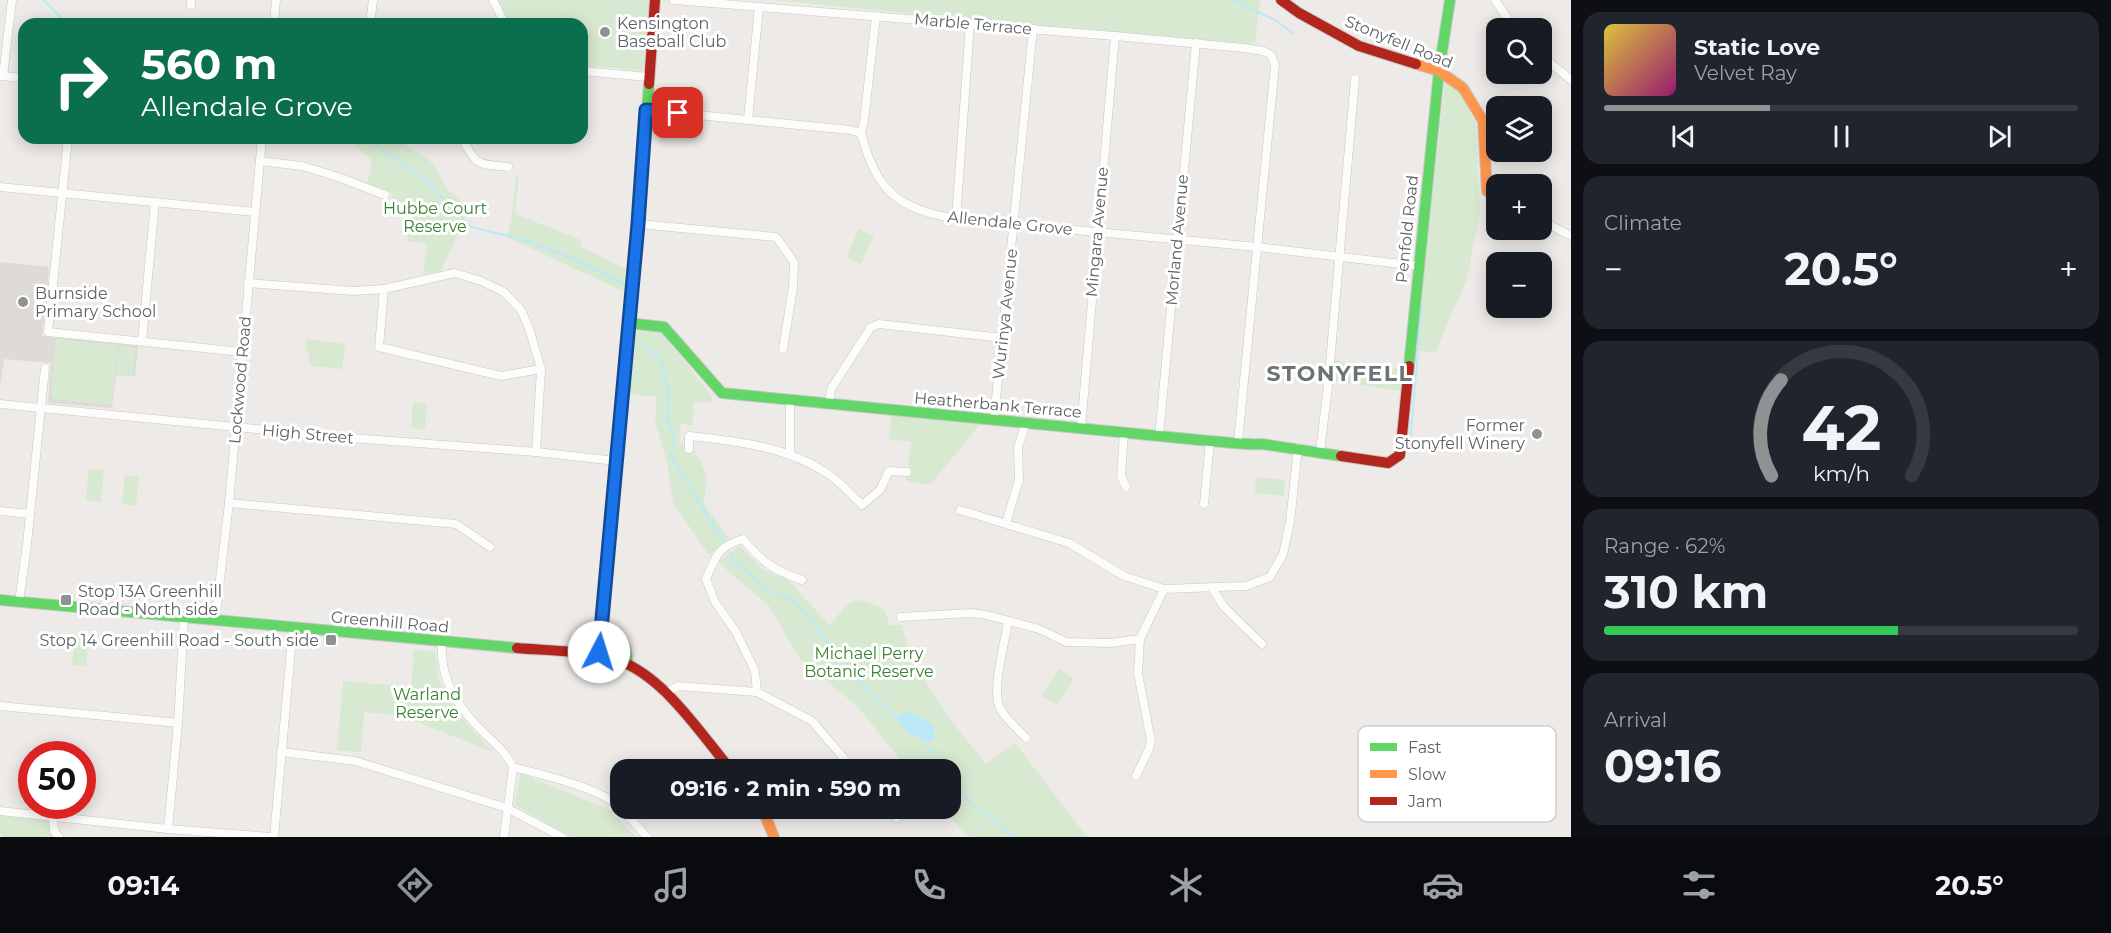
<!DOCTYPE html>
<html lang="en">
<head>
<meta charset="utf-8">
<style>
  :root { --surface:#171b24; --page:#20242c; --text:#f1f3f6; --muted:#9ea1a6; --line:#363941; --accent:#8f9293 }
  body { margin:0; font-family:Montserrat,sans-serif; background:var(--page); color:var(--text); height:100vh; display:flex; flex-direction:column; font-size:22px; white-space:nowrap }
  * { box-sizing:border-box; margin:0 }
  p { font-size:20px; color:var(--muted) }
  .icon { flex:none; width:33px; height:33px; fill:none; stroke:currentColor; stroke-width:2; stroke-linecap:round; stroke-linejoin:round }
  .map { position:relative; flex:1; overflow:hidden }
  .sheet { display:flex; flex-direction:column; gap:12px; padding:12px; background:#0d0f14; width:540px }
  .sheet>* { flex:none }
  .top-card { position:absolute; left:18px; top:18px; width:570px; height:126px; border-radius:18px; box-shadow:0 3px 15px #0003; background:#0b6e4f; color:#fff; overflow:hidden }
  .fabs { position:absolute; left:1486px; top:18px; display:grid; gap:12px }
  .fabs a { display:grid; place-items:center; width:66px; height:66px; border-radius:12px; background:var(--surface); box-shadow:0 3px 15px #0003; font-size:30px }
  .speed { position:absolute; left:18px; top:741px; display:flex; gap:12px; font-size:30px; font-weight:700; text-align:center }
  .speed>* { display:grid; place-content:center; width:78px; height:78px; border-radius:50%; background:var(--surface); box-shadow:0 3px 15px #0003; line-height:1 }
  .speed .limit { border:9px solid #d22; background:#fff; color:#111 }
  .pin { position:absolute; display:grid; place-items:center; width:51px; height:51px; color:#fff; margin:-26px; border-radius:12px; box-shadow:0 3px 9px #0006 }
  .me { position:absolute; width:66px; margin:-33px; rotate:5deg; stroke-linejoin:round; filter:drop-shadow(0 0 4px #0008) }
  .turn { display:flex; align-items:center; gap:21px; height:126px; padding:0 24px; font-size:27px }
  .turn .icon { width:78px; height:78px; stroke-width:2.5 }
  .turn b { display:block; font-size:42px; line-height:51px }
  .big { font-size:45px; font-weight:700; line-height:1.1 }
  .sheet .tile { flex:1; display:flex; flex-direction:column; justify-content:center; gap:9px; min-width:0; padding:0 21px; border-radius:18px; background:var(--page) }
  .sheet .dial { align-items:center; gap:0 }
  .dial svg { height:156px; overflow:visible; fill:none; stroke:var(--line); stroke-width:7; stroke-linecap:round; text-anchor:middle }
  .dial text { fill:var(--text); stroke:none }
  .song { display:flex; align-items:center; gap:18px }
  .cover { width:72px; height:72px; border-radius:9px; background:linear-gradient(135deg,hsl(50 70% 55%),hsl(320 70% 35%)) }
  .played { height:6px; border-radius:3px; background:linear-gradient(90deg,var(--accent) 35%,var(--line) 35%) }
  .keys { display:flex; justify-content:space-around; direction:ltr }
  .heat { display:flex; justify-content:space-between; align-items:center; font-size:33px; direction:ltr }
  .charge { height:9px; border-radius:4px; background:linear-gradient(90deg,#34c759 62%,var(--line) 0) }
  .trip { position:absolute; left:610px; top:759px; width:351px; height:60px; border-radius:18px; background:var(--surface); box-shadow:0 3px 15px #0003; font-weight:700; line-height:60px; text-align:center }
  .tabs { display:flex; height:96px; justify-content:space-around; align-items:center; background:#090b0e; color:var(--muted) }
  .tabs .icon { width:42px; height:42px }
  .tabs .selected { color:var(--accent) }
  .tabs b { font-size:27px; color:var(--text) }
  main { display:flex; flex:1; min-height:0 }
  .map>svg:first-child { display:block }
  .education { fill:#dedad5 }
  .green { fill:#d8e9d1 }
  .water { fill:#bbe9f8 }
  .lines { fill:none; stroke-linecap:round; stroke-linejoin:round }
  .stream { stroke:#bbe9f8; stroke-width:2 }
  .street-casing { stroke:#c8c8c8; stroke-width:9 }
  .fast-casing { stroke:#c8c8c8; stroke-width:12 }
  .slow-casing { stroke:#c8c8c8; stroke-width:12 }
  .jam-casing { stroke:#c8c8c8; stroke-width:12 }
  .street { stroke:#fcfcfb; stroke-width:8 }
  .fast { stroke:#63d668; stroke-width:10 }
  .slow { stroke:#ff974d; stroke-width:10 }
  .jam { stroke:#b3261e; stroke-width:10 }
  .route-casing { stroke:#114b97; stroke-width:15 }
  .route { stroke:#1a73e8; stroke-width:10 }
  .poi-dot { fill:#8f9293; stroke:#fff; stroke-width:2 }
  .labels { text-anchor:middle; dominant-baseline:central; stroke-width:6; stroke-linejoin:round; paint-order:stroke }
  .poi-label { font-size:16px; fill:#5c6266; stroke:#fff; text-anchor:start }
  .street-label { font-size:16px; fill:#5c6266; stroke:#fff }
  .park-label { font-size:16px; fill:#3a822f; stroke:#fff }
  .district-label { font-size:22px; font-weight:bold; letter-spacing:1.5px; fill:#6d7478; stroke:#fff }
  .key { fill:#fff; stroke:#ced0d1; stroke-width:1.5 }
  .key-label { font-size:16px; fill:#5c6266 }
</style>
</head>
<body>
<main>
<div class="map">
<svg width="1571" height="837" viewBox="0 0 1571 837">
  <rect width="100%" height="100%" fill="#edeae7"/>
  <polygon class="education" points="0,262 49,267 42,336 138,346 135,376 116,375 112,408 48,403 51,363 4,359 0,386"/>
  <g class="green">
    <polygon points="497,0 650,0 643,71 582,65 582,24 508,24"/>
    <polygon points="772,0 1260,0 1255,43 1250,42 1250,46"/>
    <polygon points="1445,83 1460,93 1476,124 1480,213 1467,278 1435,353 1415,350"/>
    <polygon points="347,138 395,138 434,164 447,189 469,208 441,271 423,274 427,244 407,241 409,212 391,201 392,193 367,185 372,160"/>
    <polygon points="515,175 519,178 515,214 581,240 580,246 627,270 623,291 507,237 512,215 516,178 513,176"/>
    <polygon points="859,229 874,236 861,264 846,257"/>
    <polygon points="636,329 661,332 712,396 711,403 694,402 692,425 681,424 679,443 692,445 707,476 704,504 729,538 709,555 673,503 667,462 655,422 657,397 630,394"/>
    <polygon points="56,339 118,345 112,405 54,399 51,395"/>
    <polygon points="305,339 345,344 342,369 311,366"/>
    <polygon points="119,346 136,348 133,375 116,374"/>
    <path d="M1334,358C1362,370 1373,372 1404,367L1402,391L1332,381Z"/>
    <polygon points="413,402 427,404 425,429 411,428"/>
    <polygon points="892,410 985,418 930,485 906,481 911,442 889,439"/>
    <polygon points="89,469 104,470 101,502 86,500"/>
    <polygon points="125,475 139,476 136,506 122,504"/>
    <polygon points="1256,477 1285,480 1284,496 1255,493"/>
    <path d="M740,546L762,569L787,579L830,626C851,599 850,594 883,608L890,625H901L914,663L949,718L986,764L1015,743L1087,837H969L942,809L951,808V770L908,769L857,706L800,659L769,606L718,562Z"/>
    <polygon points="75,636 89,637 86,666 72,665"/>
    <path d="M414,650L435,652C437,662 437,675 441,685C452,711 474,731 493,752L399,715L364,712L361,752L337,750L343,681L411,687Z"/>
    <polygon points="1059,669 1074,679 1057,705 1042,696"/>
    <polygon points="520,773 610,810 636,837 571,837 515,805"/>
    <polygon points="0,811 53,818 59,837 3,837 0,833"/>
  </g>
  <path class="water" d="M906,712L916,714L935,727L934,739L930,741C917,738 897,731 899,714Z"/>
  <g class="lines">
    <g class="stream">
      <polyline points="44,0 67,24"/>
      <polyline points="1233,0 1275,20 1294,34"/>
      <polyline points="371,138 378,148 419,174 471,227 525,240 574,259 626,285 624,317"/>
      <polyline points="642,343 662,363 669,392 667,421 675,437 671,455 735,562 771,592 794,600 861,683 901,721"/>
      <polyline points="1417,453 1410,444 1422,306"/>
      <polyline points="921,737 944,770"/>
      <polyline points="951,779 968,800 1014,837"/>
    </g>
    <g class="street-casing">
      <g id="street">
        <polyline points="493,0 505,24"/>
        <polyline points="674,0 1115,36 1244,48 1263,51 1271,55 1275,65 1238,442"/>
        <polyline points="1495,0 1514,28"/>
        <polyline points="191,5 191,0"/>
        <polyline points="274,24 276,0"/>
        <polyline points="370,24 373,0"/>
        <polyline points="1542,56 1571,80"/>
        <polyline points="582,71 648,77"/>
        <polyline points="0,76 24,78"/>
        <polyline points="3,76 12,0"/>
        <path d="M646,110L850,130L861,133C877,192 897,208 956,219L1257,247L1418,266"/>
        <polyline points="748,119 759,7"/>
        <polyline points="861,133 864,121 876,16"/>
        <polyline points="68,138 48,332 242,352"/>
        <path d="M462,138C476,166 478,164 508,167"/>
        <polyline points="260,161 302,166 338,177 385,195"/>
        <polyline points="0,187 255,212"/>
        <polyline points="956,219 970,24"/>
        <polyline points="1542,221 1571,236"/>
        <polyline points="638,224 776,237 794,262 793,287 783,349"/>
        <polyline points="248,283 353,291 384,289 455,273 481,281 504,292 521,310 529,328 541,369 536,452"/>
        <polyline points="384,289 379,347 501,376 541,369"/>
        <polyline points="142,341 155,202"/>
        <polyline points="0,404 338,437 536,452 616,461"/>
        <polyline points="829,404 831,389 871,327 879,324 1003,338"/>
        <polyline points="994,419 1033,29"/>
        <polyline points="1081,428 1115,36"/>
        <polyline points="1124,433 1121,476 1126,487"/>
        <polyline points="1159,436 1196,43"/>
        <path d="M689,449V436C738,441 790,447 831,476C842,484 852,495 862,505L880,490L889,471L907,472"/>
        <polyline points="1320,451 1328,386 1355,79"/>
        <polyline points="790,454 790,400"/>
        <polyline points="229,503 456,524 490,547"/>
        <polyline points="1204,504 1210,441"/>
        <polyline points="960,510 1069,543 1124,576 1164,589 1246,586 1270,577 1283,554 1290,522 1298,448"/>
        <polyline points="0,511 30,514"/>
        <polyline points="1006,523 1019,480 1018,447 1026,422"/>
        <polyline points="1212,588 1224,607 1262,644"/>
        <polyline points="19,602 27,544 45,368"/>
        <polyline points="901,617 971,613 986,615 1039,629 1066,642 1111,643 1140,639"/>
        <polyline points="215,621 229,503 262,138"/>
        <path d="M1008,622C1005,643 990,693 1001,710C1007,720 1018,729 1026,738"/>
        <path d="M442,641C439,681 459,709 486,735C497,745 507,754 513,767C542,775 599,787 621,808"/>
        <polyline points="757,692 812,721 854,770"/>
        <path d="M665,694L678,686L757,692L755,671L736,632L715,602L706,579C716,556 717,547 743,539C762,562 773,570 802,580"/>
        <polyline points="0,706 178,723"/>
        <polyline points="281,752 355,761 507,808 562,837"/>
        <polyline points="1136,776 1149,749 1151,741 1138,673 1140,639 1164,589"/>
        <polyline points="621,808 647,837"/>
        <polyline points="889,808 897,818"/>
        <polyline points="0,811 168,829 271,837"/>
        <polyline points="53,818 54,831 59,837"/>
        <polyline points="168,829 178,723 184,618"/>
        <polyline points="274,837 293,628"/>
        <polyline points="504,837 513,767"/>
      </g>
    </g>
    <g class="fast-casing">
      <g id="fast">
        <path d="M628,323L664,327L722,393L1210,441C1227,442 1245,445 1262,444L1341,456"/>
        <polyline points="1409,366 1439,71 1450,0"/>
        <polyline points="0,600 517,648"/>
        <path d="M601,628C620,634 628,643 627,664"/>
        <polyline points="599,656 638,224 649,84"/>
      </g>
    </g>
    <g class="slow-casing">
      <g id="slow">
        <polyline points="1416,64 1439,71 1463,88 1483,121 1487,191 1497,196"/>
        <polyline points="762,808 774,837"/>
      </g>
    </g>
    <g class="jam-casing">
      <g id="jam">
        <polyline points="1281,0 1299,13 1359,46 1416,64"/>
        <polyline points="649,84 655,0"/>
        <polyline points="1341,456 1388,463 1400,455 1409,366"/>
        <path d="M517,648C549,651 586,650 617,660C663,675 701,734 731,770"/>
      </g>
    </g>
    <use href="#street" class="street"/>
    <use href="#fast" class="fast"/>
    <use href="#slow" class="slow"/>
    <use href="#jam" class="jam"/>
  </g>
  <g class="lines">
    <g class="route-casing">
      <polyline id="route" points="599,652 638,224 646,110 678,113"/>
    </g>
    <use href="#route" class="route"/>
  </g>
  <g class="poi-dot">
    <circle cx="605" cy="32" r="6"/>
    <circle cx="23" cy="302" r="6"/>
    <circle cx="1537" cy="434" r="6"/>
    <rect x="60" y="594" width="12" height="12" rx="3"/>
    <rect x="325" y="634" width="12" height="12" rx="3"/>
  </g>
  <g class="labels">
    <g class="poi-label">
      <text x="617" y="23">Kensington<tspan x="617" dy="18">Baseball Club</tspan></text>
      <text x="35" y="293">Burnside<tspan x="35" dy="18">Primary School</tspan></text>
      <text x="1525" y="425" text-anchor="end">Former<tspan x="1525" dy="18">Stonyfell Winery</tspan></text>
      <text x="78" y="591">Stop 13A Greenhill<tspan x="78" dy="18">Road - North side</tspan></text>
      <text x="319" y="640" text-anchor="end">Stop 14 Greenhill Road - South side</text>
    </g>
    <g class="street-label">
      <text transform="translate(973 24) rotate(5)">Marble Terrace</text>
      <text transform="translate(1399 42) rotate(22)">Stonyfell Road</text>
      <text transform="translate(1010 223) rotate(6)">Allendale Grove</text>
      <text transform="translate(1407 229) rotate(-84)">Penfold Road</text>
      <text transform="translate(1097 232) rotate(-85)">Mingara Avenue</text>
      <text transform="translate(1177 240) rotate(-85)">Morland Avenue</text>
      <text transform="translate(1005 314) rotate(-84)">Wurinya Avenue</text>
      <text transform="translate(240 380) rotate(-85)">Lockwood Road</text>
      <text transform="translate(998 405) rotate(5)">Heatherbank Terrace</text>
      <text transform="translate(308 434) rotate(5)">High Street</text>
      <text transform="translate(390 622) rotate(5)">Greenhill Road</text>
    </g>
    <g class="park-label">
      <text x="435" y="208">Hubbe Court<tspan x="435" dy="18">Reserve</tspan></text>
      <text x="869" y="653">Michael Perry<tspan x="869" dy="18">Botanic Reserve</tspan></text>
      <text x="427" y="694">Warland<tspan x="427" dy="18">Reserve</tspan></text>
    </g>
    <g class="district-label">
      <text x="1340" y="373">STONYFELL</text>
    </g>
  </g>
  <rect x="1358" y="726" width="198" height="96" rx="9" class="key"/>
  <rect x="1370" y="743" width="27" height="8" fill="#63d668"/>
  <rect x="1370" y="770" width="27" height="8" fill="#ff974d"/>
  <rect x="1370" y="797" width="27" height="8" fill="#b3261e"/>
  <g class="key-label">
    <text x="1408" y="753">Fast</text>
    <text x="1408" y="780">Slow</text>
    <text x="1408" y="807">Jam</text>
  </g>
</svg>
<div class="fabs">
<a><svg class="icon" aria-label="search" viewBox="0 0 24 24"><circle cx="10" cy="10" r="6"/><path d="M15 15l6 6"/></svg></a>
<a><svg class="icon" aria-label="layers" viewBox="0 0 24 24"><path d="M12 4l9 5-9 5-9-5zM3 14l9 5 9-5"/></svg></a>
<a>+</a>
<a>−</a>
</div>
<div class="speed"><div class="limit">50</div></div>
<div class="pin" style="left:678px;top:113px;background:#d93025"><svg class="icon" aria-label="arrive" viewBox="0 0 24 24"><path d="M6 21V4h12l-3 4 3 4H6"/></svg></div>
<svg class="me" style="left:599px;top:652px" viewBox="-20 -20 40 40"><circle r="19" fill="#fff"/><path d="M0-13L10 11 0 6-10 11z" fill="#1a73e8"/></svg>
<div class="trip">09:16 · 2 min · 590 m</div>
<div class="top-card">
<div class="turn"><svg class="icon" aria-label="right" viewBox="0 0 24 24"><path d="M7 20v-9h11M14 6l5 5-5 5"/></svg><div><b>560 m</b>Allendale Grove</div></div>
</div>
</div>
<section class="sheet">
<div class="tile">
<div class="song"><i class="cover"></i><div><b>Static Love</b><p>Velvet Ray</p></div></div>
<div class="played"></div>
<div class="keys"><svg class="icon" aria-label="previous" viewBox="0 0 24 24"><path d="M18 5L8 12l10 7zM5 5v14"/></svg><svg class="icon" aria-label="pause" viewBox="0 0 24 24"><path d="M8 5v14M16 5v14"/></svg><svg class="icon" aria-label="next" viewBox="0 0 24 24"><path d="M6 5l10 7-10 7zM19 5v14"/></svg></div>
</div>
<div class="tile"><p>Climate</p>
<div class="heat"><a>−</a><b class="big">20.5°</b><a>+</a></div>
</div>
<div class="tile dial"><svg viewBox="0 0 100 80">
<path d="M14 69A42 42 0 1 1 86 69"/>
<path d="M14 69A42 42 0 0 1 19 20" stroke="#8f9293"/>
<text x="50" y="56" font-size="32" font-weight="700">42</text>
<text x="50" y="72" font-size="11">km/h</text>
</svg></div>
<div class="tile"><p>Range · 62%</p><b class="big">310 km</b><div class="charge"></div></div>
<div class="tile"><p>Arrival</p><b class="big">09:16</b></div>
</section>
</main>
<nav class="tabs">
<b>09:14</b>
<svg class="icon selected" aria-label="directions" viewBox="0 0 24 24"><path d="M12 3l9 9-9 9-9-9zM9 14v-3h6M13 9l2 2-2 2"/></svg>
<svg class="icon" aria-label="music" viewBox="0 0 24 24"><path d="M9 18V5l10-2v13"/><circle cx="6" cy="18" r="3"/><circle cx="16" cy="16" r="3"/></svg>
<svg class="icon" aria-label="phone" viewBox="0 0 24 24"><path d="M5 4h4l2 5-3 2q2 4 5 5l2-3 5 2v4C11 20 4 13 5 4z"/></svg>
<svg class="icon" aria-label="climate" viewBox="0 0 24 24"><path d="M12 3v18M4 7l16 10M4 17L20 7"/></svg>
<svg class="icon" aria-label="car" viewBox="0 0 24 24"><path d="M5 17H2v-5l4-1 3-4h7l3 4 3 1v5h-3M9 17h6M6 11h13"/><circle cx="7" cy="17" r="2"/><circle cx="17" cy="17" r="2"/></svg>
<svg class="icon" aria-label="filters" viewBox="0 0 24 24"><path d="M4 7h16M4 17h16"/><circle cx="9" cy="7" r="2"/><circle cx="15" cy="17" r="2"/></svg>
<b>20.5°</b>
</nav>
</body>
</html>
